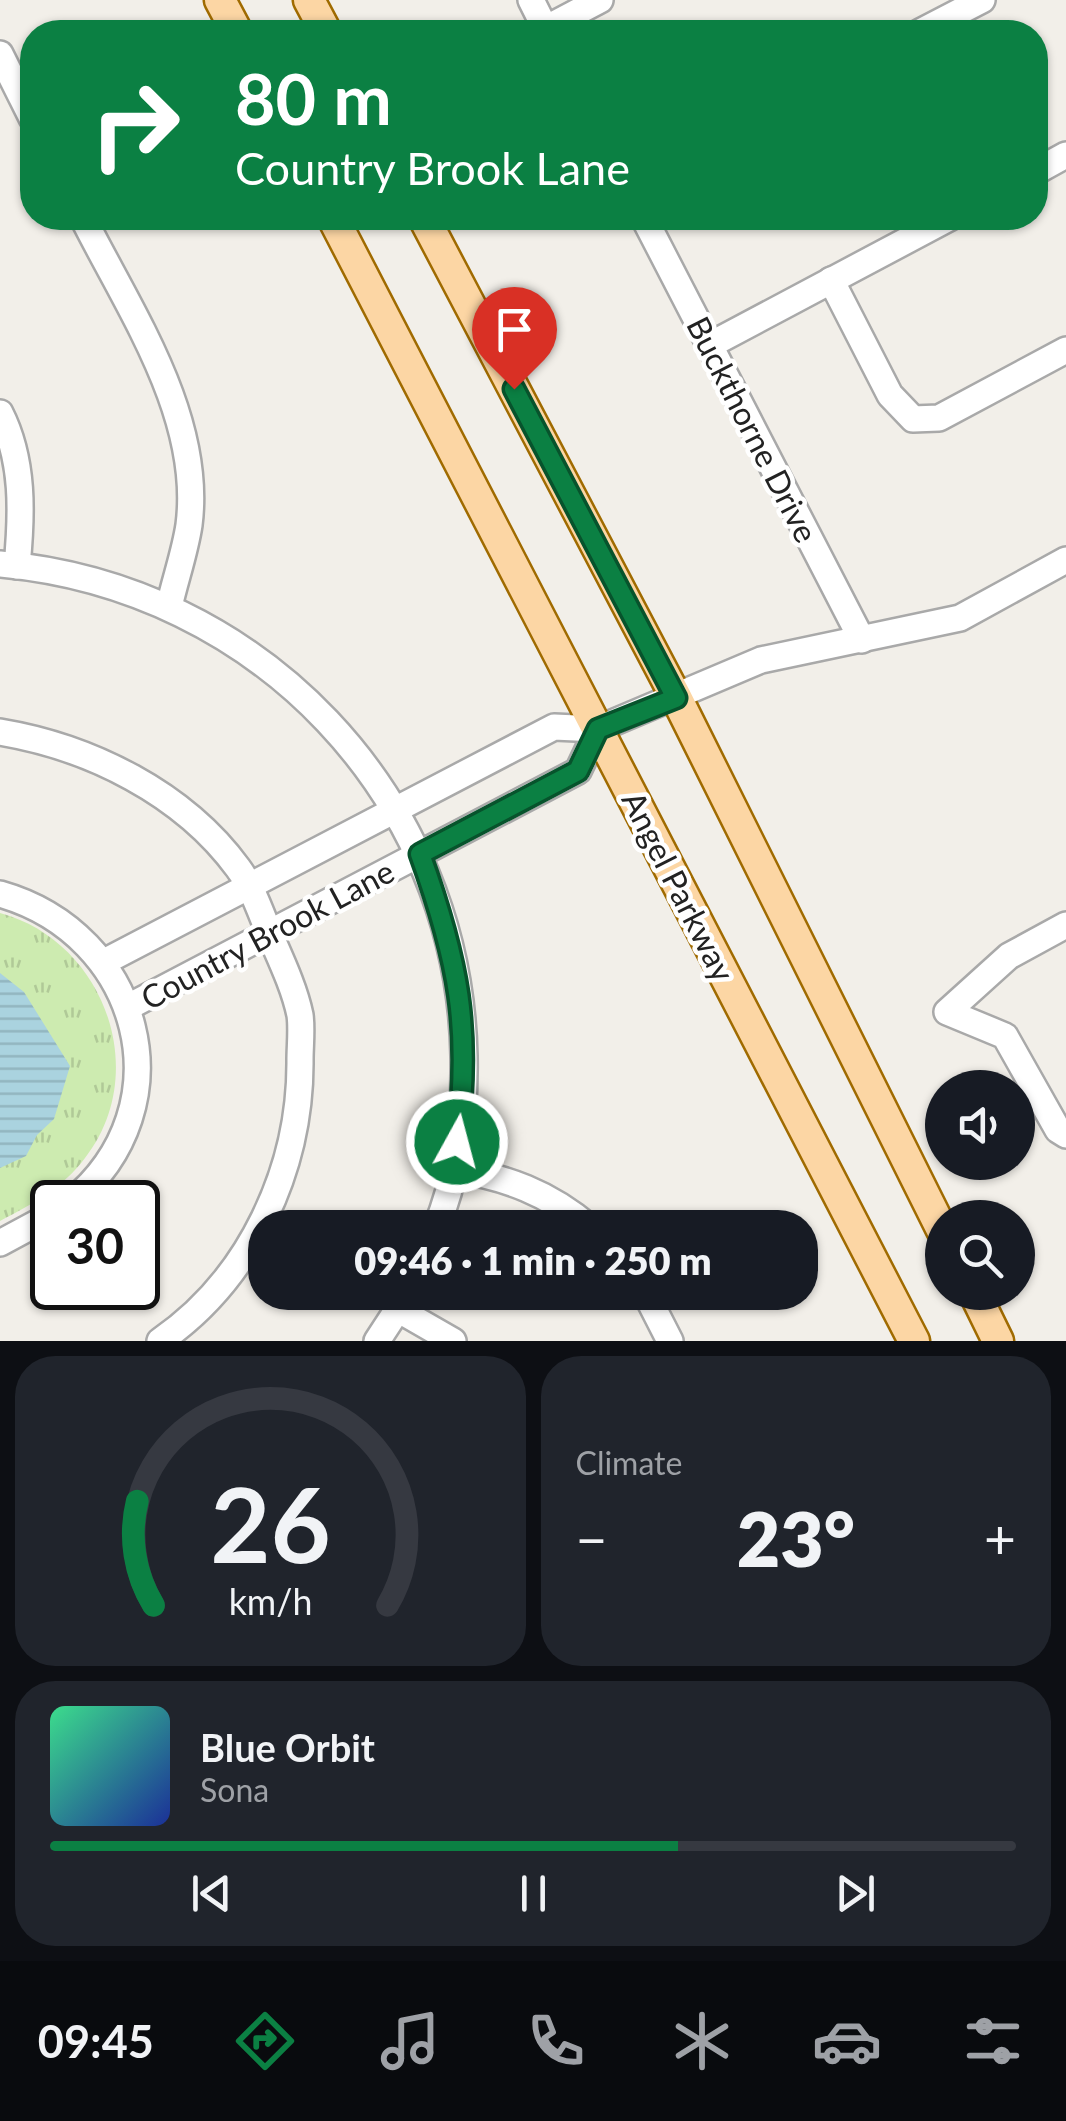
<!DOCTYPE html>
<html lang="en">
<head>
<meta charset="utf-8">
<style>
  :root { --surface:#171b24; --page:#20242c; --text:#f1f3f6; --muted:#9ea1a6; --line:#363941; --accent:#0b8043 }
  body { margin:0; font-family:Lato,sans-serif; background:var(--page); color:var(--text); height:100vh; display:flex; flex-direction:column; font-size:38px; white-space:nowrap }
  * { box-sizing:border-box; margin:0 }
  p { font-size:32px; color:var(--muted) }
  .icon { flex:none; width:55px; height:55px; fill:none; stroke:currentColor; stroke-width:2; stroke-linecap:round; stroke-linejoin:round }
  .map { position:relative; height:1341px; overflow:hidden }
  .panel { display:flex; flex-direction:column; gap:15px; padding:15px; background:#0d0f14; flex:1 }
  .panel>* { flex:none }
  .guide { position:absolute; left:20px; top:20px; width:1028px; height:210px; border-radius:40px; box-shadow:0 2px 8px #0004; background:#0b8043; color:#fff; overflow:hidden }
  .buttons { position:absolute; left:925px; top:1070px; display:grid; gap:20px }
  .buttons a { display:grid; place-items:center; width:110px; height:110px; border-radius:50%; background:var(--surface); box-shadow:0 2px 8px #0004; font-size:50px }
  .speed { position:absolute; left:30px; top:1180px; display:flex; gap:20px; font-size:50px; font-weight:700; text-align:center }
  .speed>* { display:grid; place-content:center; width:130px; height:130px; border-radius:50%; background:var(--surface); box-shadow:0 2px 8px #0004; line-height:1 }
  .speed .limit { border:5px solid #111; border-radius:15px; background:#fff; color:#111 }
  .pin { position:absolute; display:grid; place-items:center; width:85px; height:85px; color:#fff; margin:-102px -42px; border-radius:50% 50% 50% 0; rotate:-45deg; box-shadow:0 0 10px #0007 }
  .pin .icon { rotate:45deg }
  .me { position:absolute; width:110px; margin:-55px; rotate:7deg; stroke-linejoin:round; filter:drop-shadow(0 0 8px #0008) }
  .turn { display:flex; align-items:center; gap:35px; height:210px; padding:0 50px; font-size:45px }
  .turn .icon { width:130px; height:130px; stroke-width:2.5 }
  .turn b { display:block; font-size:70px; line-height:85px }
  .big { font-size:75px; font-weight:800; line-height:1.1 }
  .panel .card { flex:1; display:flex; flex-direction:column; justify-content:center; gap:15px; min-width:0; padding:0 35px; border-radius:40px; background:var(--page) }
  .panel .dial { align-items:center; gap:0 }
  .dial svg { height:260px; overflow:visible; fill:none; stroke:var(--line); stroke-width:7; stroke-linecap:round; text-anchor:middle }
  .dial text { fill:var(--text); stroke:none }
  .song { display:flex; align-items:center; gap:30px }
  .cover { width:120px; height:120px; border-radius:15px; background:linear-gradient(135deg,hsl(150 70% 55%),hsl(230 70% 35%)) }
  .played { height:10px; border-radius:5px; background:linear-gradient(90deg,var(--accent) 65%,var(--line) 65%) }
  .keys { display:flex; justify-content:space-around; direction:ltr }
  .heat { display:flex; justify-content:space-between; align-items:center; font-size:55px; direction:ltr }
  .panel .tiles { flex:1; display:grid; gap:15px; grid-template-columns:1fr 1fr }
  .card:last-child { grid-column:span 2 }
  .trip { position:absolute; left:248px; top:1210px; width:570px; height:100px; border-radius:40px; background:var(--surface); box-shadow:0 2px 8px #0004; font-weight:800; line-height:100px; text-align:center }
  .dock { display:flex; height:160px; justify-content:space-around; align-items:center; background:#090b0e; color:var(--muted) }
  .dock .icon { width:70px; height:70px }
  .dock .active { color:var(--accent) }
  .dock b { font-size:45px; color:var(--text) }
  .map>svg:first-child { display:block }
  .grass { fill:url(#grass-tufts) }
  .water { fill:url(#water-rules) }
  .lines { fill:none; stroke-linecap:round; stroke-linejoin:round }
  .minor-casing { stroke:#a9a9a9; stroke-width:30 }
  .major-casing { stroke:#a06b00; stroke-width:35 }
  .minor { stroke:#fff; stroke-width:25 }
  .major { stroke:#fcd6a4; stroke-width:30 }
  .route-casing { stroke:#07532c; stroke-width:25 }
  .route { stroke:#0b8043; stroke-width:18 }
  .labels { text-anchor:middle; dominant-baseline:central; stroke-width:9; stroke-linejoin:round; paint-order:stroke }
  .street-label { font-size:32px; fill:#222; stroke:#fff }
</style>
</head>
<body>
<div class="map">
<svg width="1066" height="1341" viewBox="0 0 1066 1341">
  <defs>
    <pattern id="grass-tufts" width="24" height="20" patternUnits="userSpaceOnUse" patternTransform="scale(2.5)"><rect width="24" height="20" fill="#cdebb0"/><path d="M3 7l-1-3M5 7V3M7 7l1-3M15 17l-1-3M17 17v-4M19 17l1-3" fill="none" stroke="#b0c997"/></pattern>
    <pattern id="water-rules" width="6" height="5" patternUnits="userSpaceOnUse" patternTransform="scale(2.5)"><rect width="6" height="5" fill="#aad3df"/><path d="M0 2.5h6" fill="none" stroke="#92b5bf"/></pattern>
  </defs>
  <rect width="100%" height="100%" fill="#f2efe9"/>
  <path class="grass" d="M0,913C104,941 152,1072 85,1158C63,1188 32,1204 0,1221Z"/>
  <polygon class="water" points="0,973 24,992 70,1066 54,1119 37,1135 26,1156 0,1168"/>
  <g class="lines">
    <g class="minor-casing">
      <g id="minor">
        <polyline points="531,0 547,32"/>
        <polyline points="545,29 600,0"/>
        <polyline points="920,32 982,0"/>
        <polyline points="0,54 32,118"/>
        <polyline points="1035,172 1066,155"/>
        <path d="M83,218C129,310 203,416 189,525C185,552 175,580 169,607"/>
        <polyline points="644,218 862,640"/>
        <polyline points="831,280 890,395 913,419 939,418 1066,350"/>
        <polyline points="710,345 949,218"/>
        <path d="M0,413C24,460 22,514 17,566"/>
        <path d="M0,564C259,587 459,796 464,1056C465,1112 458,1175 436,1228"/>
        <path d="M0,732C90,747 183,793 238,868C252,887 259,908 268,930C279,956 294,986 300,1015C302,1029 300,1046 300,1060C301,1169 250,1279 160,1341"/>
        <path d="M0,894C141,934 188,1106 71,1202"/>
        <polyline points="1066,925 1009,956 947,1012 1005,1036 1058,1130 1066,1135"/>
        <polyline points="104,962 554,727 598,729 761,660 960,618 1066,560"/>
        <polyline points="128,1007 578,771 598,729"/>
        <path d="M453,1169C506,1177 549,1193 590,1228"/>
        <polyline points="0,1243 52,1215"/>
        <polyline points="645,1292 670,1341"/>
        <polyline points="399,1310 453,1341"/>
        <polyline points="377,1341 409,1292"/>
      </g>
    </g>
    <g class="major-casing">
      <g id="major">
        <polyline points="220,0 237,32"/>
        <polyline points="309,0 326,32"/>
        <polyline points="333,218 914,1341"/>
        <polyline points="424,218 676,697 942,1230"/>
        <polyline points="974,1292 998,1341"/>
      </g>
    </g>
    <use href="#minor" class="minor"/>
    <use href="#major" class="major"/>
  </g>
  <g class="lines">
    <g class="route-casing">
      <path id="route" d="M457,1142C472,1029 458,959 420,854L578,771L598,729L676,698L514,389"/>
    </g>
    <use href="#route" class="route"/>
  </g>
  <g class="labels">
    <g class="street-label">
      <text transform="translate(753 429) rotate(63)">Buckthorne Drive</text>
      <text transform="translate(679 886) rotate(63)">Angel Parkway</text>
      <text transform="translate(267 934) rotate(-28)">Country Brook Lane</text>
    </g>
  </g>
</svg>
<div class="buttons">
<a><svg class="icon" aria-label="sound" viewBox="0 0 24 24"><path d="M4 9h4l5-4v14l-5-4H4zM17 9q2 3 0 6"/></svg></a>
<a><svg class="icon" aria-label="search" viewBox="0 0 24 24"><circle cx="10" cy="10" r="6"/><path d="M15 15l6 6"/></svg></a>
</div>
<div class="speed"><div class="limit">30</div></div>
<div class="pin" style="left:514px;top:389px;background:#d93025"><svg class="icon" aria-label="arrive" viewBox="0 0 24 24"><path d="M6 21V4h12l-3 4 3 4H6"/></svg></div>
<svg class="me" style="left:457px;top:1142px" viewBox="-20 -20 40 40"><circle r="17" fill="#0b8043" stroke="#fff" stroke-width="3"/><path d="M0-11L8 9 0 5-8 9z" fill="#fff"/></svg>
<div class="trip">09:46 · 1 min · 250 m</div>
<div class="guide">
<div class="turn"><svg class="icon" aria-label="right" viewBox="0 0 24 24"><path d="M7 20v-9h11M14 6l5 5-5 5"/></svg><div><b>80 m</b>Country Brook Lane</div></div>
</div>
</div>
<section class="panel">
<div class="tiles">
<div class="card dial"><svg viewBox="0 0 100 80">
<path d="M14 69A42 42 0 1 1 86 69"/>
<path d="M14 69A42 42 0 0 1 9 37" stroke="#0b8043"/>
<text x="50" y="56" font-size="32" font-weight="700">26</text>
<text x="50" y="72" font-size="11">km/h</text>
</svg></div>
<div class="card"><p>Climate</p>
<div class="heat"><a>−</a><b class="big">23°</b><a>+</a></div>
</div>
<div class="card">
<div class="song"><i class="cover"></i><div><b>Blue Orbit</b><p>Sona</p></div></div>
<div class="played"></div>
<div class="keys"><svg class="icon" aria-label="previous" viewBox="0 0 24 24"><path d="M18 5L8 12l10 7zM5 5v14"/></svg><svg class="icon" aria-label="pause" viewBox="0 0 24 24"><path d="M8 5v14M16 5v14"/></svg><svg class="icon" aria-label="next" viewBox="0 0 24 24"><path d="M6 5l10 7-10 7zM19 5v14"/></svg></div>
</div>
</div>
</section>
<nav class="dock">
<b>09:45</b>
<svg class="icon active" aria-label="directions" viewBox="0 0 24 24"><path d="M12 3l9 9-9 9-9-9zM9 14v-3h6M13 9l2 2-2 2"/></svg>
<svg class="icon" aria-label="music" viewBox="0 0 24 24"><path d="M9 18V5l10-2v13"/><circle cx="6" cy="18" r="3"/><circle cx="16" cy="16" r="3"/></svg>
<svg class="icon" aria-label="phone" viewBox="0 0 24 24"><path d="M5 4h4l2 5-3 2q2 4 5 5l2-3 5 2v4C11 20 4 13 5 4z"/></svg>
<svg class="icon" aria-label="climate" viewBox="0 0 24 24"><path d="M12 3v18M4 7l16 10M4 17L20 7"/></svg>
<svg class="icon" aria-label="car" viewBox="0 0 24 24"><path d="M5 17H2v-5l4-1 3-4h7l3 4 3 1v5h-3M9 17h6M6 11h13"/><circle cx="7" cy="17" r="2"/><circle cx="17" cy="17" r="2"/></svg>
<svg class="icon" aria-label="filters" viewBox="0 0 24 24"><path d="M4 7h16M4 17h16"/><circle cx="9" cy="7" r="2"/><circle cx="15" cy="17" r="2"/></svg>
</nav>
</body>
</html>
